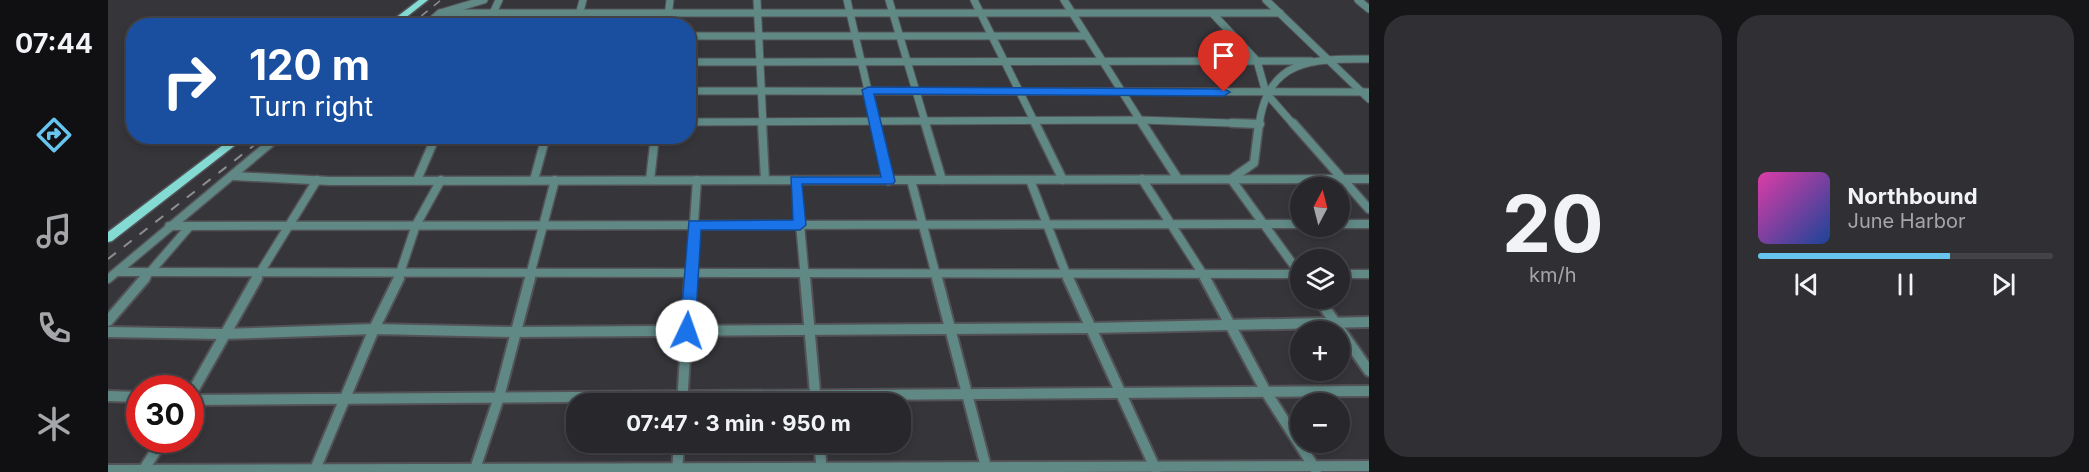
<!DOCTYPE html>
<html lang="en">
<head>
<meta charset="utf-8">
<style>
  :root { --surface:#28282c; --page:#303034; --text:#f1f3f6; --muted:#a5a6a9; --line:#444448; --accent:#67c4ef }
  body { margin:0; font-family:Inter,sans-serif; background:var(--page); color:var(--text); height:100vh; display:flex; flex-direction:column; font-size:22px; white-space:nowrap }
  * { box-sizing:border-box; margin:0 }
  p { font-size:20px; color:var(--muted) }
  .icon { flex:none; width:33px; height:33px; fill:none; stroke:currentColor; stroke-width:2; stroke-linecap:round; stroke-linejoin:round }
  .map { position:relative; flex:1; overflow:hidden }
  .side { display:flex; flex-direction:column; gap:15px; padding:15px; background:#161618; width:720px }
  .side>* { flex:none }
  .banner { position:absolute; left:18px; top:18px; width:570px; height:126px; border-radius:24px; box-shadow:0 3px 9px #0003,0 0 0 2px var(--line); background:#1a4fa0; color:#fff; overflow:hidden }
  .needle { width:39px; rotate:7deg }
  .controls { position:absolute; left:1182px; top:177px; display:grid; gap:12px }
  .controls a { display:grid; place-items:center; width:60px; height:60px; border-radius:50%; background:var(--surface); box-shadow:0 3px 9px #0003,0 0 0 2px var(--line); font-size:30px }
  .speed { position:absolute; left:18px; top:375px; display:flex; gap:12px; font-size:30px; font-weight:700; text-align:center }
  .speed>* { display:grid; place-content:center; width:78px; height:78px; border-radius:50%; background:var(--surface); box-shadow:0 3px 9px #0003,0 0 0 2px var(--line); line-height:1 }
  .speed .limit { border:9px solid #d22; background:#fff; color:#111 }
  .pin { position:absolute; display:grid; place-items:center; width:51px; height:51px; color:#fff; margin:-62px -26px; border-radius:50% 50% 50% 0; rotate:-45deg; box-shadow:0 0 6px #0007 }
  .pin .icon { rotate:45deg }
  .me { position:absolute; width:66px; margin:-33px; rotate:3deg; stroke-linejoin:round; filter:drop-shadow(0 0 4px #0008) }
  .turn { display:flex; align-items:center; gap:21px; height:126px; padding:0 24px; font-size:27px }
  .turn .icon { width:78px; height:78px; stroke-width:2.5 }
  .turn b { display:block; font-size:42px; line-height:51px }
  .side .tile { flex:1; display:flex; flex-direction:column; justify-content:center; gap:9px; min-width:0; padding:0 21px; border-radius:24px; background:var(--page) }
  .side .dial { align-items:center; gap:0 }
  .dial b { font-size:78px; line-height:1 }
  .song { display:flex; align-items:center; gap:18px }
  .cover { width:72px; height:72px; border-radius:9px; background:linear-gradient(135deg,hsl(320 70% 55%),hsl(220 70% 35%)) }
  .played { height:6px; border-radius:3px; background:linear-gradient(90deg,var(--accent) 65%,var(--line) 65%) }
  .keys { display:flex; justify-content:space-around; direction:ltr }
  .side .tiles { flex:1; display:grid; gap:15px; grid-template-columns:repeat(2,1fr) }
  .trip { position:absolute; left:458px; top:393px; width:345px; height:60px; border-radius:24px; background:var(--surface); box-shadow:0 3px 9px #0003,0 0 0 2px var(--line); font-weight:700; line-height:60px; text-align:center }
  main { display:flex; flex:1; min-height:0 }
  .tab-bar { display:flex; flex-direction:column; width:108px; justify-content:space-around; align-items:center; background:#101012; color:var(--muted) }
  .tab-bar .icon { width:42px; height:42px }
  .tab-bar .selected { color:var(--accent) }
  .tab-bar b { font-size:27px; color:var(--text) }
  .map>svg:first-child { display:block }
  .lines { fill:none; stroke-linecap:round; stroke-linejoin:round }
  .minor-far2-casing { stroke:#535257; stroke-width:9 }
  .minor-far1-casing { stroke:#535257; stroke-width:11 }
  .minor-casing { stroke:#535257; stroke-width:14 }
  .major-casing { stroke:#535257; stroke-width:3 }
  .minor-far2 { stroke:#608885; stroke-width:7 }
  .minor-far1 { stroke:#608885; stroke-width:8 }
  .minor { stroke:#608885; stroke-width:10 }
  .major { fill:#83dbd3; fill-rule:evenodd }
  .rail-far1 { stroke:#8f8e92; stroke-width:1.5; stroke-dasharray:8 8; stroke-linecap:butt }
  .rail { stroke:#8f8e92; stroke-width:2; stroke-dasharray:10 10; stroke-linecap:butt }
  .route { fill:#1a73e8; stroke:#114b97; stroke-width:1.5 }
</style>
</head>
<body>
<main>
<nav class="tab-bar">
<b>07:44</b>
<svg class="icon selected" aria-label="directions" viewBox="0 0 24 24"><path d="M12 3l9 9-9 9-9-9zM9 14v-3h6M13 9l2 2-2 2"/></svg>
<svg class="icon" aria-label="music" viewBox="0 0 24 24"><path d="M9 18V5l10-2v13"/><circle cx="6" cy="18" r="3"/><circle cx="16" cy="16" r="3"/></svg>
<svg class="icon" aria-label="phone" viewBox="0 0 24 24"><path d="M5 4h4l2 5-3 2q2 4 5 5l2-3 5 2v4C11 20 4 13 5 4z"/></svg>
<svg class="icon" aria-label="climate" viewBox="0 0 24 24"><path d="M12 3v18M4 7l16 10M4 17L20 7"/></svg>
</nav>
<div class="map">
<svg width="1261" height="472" viewBox="0 0 1261 472">
  <rect width="100%" height="100%" fill="#36353a"/>
  <g class="lines">
    <g class="minor-far2-casing">
      <g id="minor-far2">
        <polyline points="649,0 655,125"/>
        <polyline points="739,0 768,125"/>
        <polyline points="781,0 818,125"/>
        <polyline points="866,0 928,125"/>
        <polyline points="956,0 1035,125"/>
        <polyline points="1158,0 1261,99"/>
        <polyline points="1250,0 1261,9"/>
        <polyline points="332,13 1172,13"/>
        <polyline points="1105,14 1149,61 1158,93 1186,125"/>
        <polyline points="317,26 332,13 376,0"/>
        <polyline points="379,26 391,0"/>
        <polyline points="468,26 475,0"/>
        <polyline points="559,26 562,0"/>
        <polyline points="580,36 978,36"/>
        <polyline points="580,62 1203,61"/>
        <polyline points="580,91 1261,92"/>
        <polyline points="580,122 1032,120 1152,124"/>
        <path d="M1151,125C1160,58 1205,59 1261,59"/>
      </g>
    </g>
    <g class="minor-far1-casing">
      <g id="minor-far1">
        <polyline points="654,123 657,180"/>
        <polyline points="768,123 781,181"/>
        <polyline points="817,123 834,180"/>
        <polyline points="927,123 955,180"/>
        <polyline points="1034,123 1070,179"/>
        <polyline points="1124,123 1152,124"/>
        <polyline points="1151,123 1146,163 1123,179 1192,274"/>
        <polyline points="1185,123 1261,209"/>
        <polyline points="126,176 222,181 1261,179"/>
        <polyline points="1034,179 1098,279"/>
        <polyline points="309,180 328,136"/>
        <polyline points="426,180 438,136"/>
        <polyline points="542,180 547,136"/>
        <polyline points="688,180 697,279"/>
        <polyline points="803,180 829,279"/>
        <polyline points="922,180 960,279"/>
        <polyline points="1232,224 1261,224"/>
        <polyline points="61,226 1192,224"/>
        <polyline points="10,272 1192,274"/>
        <polyline points="1232,274 1261,274"/>
        <polyline points="0,279 171,136"/>
        <polyline points="36,279 82,226"/>
        <polyline points="148,279 209,180"/>
        <polyline points="290,279 308,225 333,180"/>
        <polyline points="421,279 447,180"/>
        <polyline points="582,279 589,180"/>
      </g>
    </g>
    <g class="minor-casing">
      <g id="minor">
        <polyline points="697,278 708,404"/>
        <polyline points="829,278 879,471"/>
        <polyline points="960,278 1048,470"/>
        <polyline points="1097,278 1158,392 1208,470"/>
        <polyline points="1210,298 1261,371"/>
        <polyline points="0,321 37,278"/>
        <polyline points="0,332 115,334 266,329 407,332 983,328 1261,322"/>
        <polyline points="0,396 32,397"/>
        <polyline points="82,396 149,278"/>
        <polyline points="82,400 1261,391"/>
        <polyline points="574,404 582,278"/>
        <polyline points="711,442 714,472"/>
        <polyline points="0,470 1261,466"/>
        <polyline points="34,472 55,440"/>
        <polyline points="206,472 266,329 291,278"/>
        <polyline points="366,472 391,397 422,278"/>
        <polyline points="569,472 571,442"/>
      </g>
    </g>
    <g class="major-casing">
      <g id="major">
        <polygon points="311,0 320,0 287,26 277,26"/>
        <polygon points="127,136 139,136 4,241 0,242 0,232"/>
      </g>
    </g>
    <use href="#minor-far2" class="minor-far2"/>
    <use href="#minor-far1" class="minor-far1"/>
    <use href="#minor" class="minor"/>
    <use href="#major" class="major"/>
    <polyline class="rail-far1" points="301,26 333,0"/>
    <polyline class="rail" points="0,259 158,136"/>
  </g>
  <polygon class="route" points="760,87 1116,89 1122,92 1116,96 766,94 787,181 785,184 694,184 698,225 692,230 593,230 587,331 585,335 574,335 572,331 581,221 685,220 683,177 773,177 754,90"/>
</svg>
<div class="controls">
<a><svg class="needle" viewBox="-14 -14 28 28"><path d="M0-13l5 13h-10z" fill="#e53935"/><path d="M0 13l5-13h-10z" fill="#a5a6a9"/></svg></a>
<a><svg class="icon" aria-label="layers" viewBox="0 0 24 24"><path d="M12 4l9 5-9 5-9-5zM3 14l9 5 9-5"/></svg></a>
<a>+</a>
<a>−</a>
</div>
<div class="speed"><div class="limit">30</div></div>
<div class="pin" style="left:1116px;top:92px;background:#d93025"><svg class="icon" aria-label="arrive" viewBox="0 0 24 24"><path d="M6 21V4h12l-3 4 3 4H6"/></svg></div>
<svg class="me" style="left:579px;top:331px" viewBox="-20 -20 40 40"><circle r="19" fill="#fff"/><path d="M0-13L10 11 0 6-10 11z" fill="#1a73e8"/></svg>
<div class="trip">07:47 · 3 min · 950 m</div>
<div class="banner">
<div class="turn"><svg class="icon" aria-label="right" viewBox="0 0 24 24"><path d="M7 20v-9h11M14 6l5 5-5 5"/></svg><div><b>120 m</b>Turn right</div></div>
</div>
</div>
<section class="side">
<div class="tiles">
<div class="tile dial"><b>20</b><p>km/h</p></div>
<div class="tile">
<div class="song"><i class="cover"></i><div><b>Northbound</b><p>June Harbor</p></div></div>
<div class="played"></div>
<div class="keys"><svg class="icon" aria-label="previous" viewBox="0 0 24 24"><path d="M18 5L8 12l10 7zM5 5v14"/></svg><svg class="icon" aria-label="pause" viewBox="0 0 24 24"><path d="M8 5v14M16 5v14"/></svg><svg class="icon" aria-label="next" viewBox="0 0 24 24"><path d="M6 5l10 7-10 7zM19 5v14"/></svg></div>
</div>
</div>
</section>
</main>
</body>
</html>
